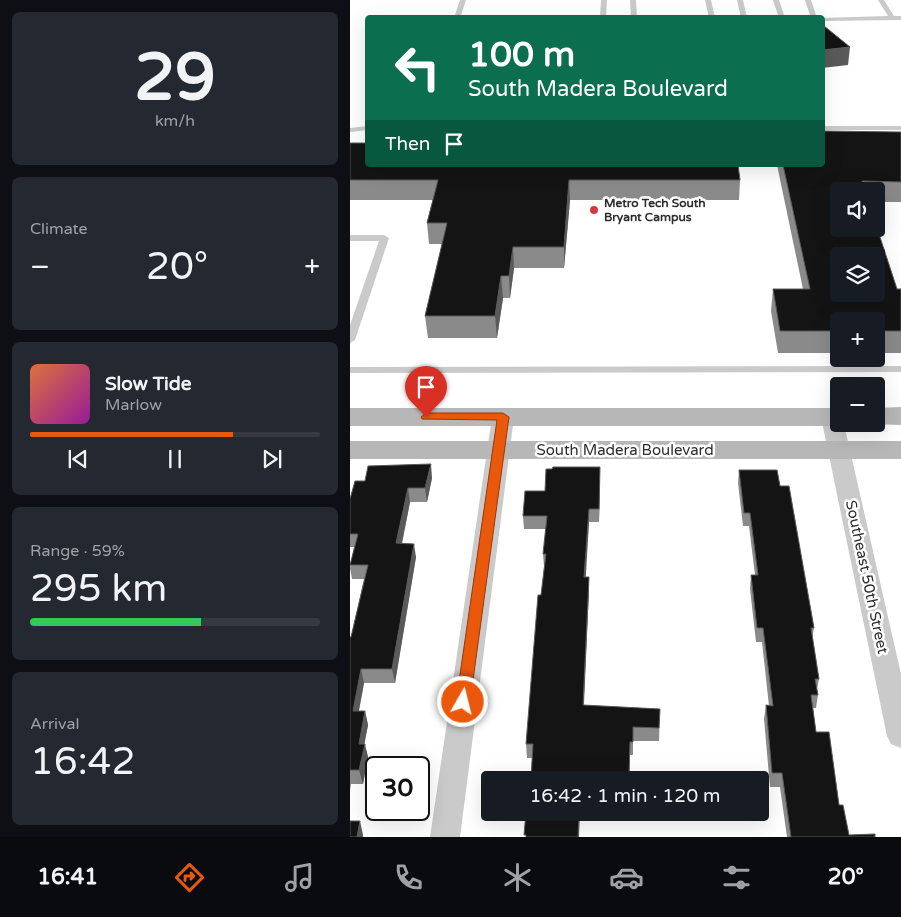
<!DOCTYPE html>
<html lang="en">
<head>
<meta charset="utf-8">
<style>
  :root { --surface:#171b24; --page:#242831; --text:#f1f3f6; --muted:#9ea1a6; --line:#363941; --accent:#ea580c }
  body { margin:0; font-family:"Varela Round",sans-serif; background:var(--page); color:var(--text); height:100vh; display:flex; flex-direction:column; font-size:19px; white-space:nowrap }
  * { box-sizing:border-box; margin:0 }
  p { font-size:16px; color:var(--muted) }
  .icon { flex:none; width:28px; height:28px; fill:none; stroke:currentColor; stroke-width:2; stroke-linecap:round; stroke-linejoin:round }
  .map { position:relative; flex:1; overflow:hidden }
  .drawer { display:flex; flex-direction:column; gap:12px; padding:12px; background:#0d0f14; width:350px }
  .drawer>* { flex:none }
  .guide { position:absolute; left:15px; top:15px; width:460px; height:152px; border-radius:5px; box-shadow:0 5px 20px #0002; background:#0b6e4f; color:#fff; overflow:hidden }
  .fabs { position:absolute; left:480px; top:182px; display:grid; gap:10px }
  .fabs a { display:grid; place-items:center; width:55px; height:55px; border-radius:5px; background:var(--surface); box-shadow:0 5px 20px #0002; font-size:25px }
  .speed { position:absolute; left:15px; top:756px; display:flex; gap:10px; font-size:25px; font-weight:700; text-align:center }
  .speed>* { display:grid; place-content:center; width:65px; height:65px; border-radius:50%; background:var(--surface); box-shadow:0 5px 20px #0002; line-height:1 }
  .speed .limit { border:2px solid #111; border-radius:8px; background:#fff; color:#111 }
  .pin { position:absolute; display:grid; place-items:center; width:42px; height:42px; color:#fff; margin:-51px -21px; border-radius:50% 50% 50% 0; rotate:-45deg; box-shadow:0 0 5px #0007 }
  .pin .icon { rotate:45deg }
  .me { position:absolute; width:55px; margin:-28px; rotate:8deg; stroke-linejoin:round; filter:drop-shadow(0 0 4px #0008) }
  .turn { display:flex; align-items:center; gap:18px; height:105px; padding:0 20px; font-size:22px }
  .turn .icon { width:65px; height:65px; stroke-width:2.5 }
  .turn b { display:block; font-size:35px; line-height:42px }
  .then { display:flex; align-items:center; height:48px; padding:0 20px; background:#0003; gap:10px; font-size:19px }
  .big { font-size:38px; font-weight:600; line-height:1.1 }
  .drawer .tile { flex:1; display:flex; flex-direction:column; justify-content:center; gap:8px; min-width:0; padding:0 18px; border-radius:8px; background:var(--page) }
  .drawer .dial { align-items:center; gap:0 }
  .dial b { font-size:65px; line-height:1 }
  .song { display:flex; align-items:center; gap:15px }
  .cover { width:60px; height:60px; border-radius:8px; background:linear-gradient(135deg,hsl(20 70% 55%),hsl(300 70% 35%)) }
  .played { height:5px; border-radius:2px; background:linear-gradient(90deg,var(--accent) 70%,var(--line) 70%) }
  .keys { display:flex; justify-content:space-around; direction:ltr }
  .heat { display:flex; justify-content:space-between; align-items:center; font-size:28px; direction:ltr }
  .charge { height:8px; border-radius:4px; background:linear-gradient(90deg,#34c759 59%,var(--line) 0) }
  .trip { position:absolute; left:131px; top:771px; width:288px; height:50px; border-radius:5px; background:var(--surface); box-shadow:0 5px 20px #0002; font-weight:600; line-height:50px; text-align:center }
  .tab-bar { display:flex; height:80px; justify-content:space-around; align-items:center; background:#090b0e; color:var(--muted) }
  .tab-bar .icon { width:35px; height:35px }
  .tab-bar .on { color:var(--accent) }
  .tab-bar b { font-size:22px; color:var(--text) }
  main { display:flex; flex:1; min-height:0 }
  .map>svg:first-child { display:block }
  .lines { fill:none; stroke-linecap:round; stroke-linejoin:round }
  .lane { fill:#cacaca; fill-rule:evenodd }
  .street { fill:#cacaca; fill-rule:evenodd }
  .secondary { fill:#b7b7b7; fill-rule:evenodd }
  .wall { fill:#8a8a8a }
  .shaded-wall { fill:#5a5a5a }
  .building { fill:#141414; stroke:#5a5a5a; fill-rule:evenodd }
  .route { fill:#ea580c; stroke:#983908 }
  .poi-dot { fill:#d93a42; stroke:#fff; stroke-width:2 }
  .labels { text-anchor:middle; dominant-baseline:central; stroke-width:5; stroke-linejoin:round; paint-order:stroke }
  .far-poi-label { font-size:12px; font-weight:bold; fill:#2d2d2d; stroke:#fff; text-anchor:start }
  .street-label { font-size:15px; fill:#2d2d2d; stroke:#fff }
</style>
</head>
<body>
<main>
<section class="drawer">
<div class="tile dial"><b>29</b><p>km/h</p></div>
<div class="tile"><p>Climate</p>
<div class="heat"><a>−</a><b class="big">20°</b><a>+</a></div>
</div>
<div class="tile">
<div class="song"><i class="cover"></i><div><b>Slow Tide</b><p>Marlow</p></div></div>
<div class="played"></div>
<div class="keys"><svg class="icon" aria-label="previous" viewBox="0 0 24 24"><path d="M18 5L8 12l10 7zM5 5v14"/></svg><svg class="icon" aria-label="pause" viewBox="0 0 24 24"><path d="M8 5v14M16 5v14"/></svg><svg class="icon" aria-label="next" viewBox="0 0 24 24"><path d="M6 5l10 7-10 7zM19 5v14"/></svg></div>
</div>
<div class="tile"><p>Range · 59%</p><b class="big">295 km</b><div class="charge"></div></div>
<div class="tile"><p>Arrival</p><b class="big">16:42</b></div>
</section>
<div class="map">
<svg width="551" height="837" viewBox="0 0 551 837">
  <rect width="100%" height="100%" fill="#fff"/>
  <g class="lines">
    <g class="lane">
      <polygon points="110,0 116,0 110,18 104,18"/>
      <polygon points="251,0 257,0 256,18 250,18"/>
      <polygon points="280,0 286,0 287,18 281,18"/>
      <polygon points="355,0 361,0 365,18 359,18"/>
      <polygon points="387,0 393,0 397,18 391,18"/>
      <polygon points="423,0 429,0 435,18 429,18"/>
      <polygon points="455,0 461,0 467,18 461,18"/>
      <polygon points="528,0 534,0 544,16 551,16 551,20 472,21 472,18 470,18 538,16"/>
      <polygon points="18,126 18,130 0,132 0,128"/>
      <rect x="472" y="126" width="79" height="4"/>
      <polygon points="0,235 34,235 39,238 5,340 0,343 0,325 29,241 0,241"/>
      <polygon points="551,366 551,372 0,373 0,367"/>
    </g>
    <g class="street">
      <polygon points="153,410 161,412 164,417 110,837 80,837 142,417 145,412"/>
      <polygon points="482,410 489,412 489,424 494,424 551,674 551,748 541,744 537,736 471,417 474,412"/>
    </g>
    <g class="secondary">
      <polygon points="551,407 551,425 519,424 526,424 526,408"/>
      <polygon points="0,408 489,408 489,424 496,424 489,426 0,426"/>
      <rect x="0" y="441" width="551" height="18"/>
    </g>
  </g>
  <g class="wall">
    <polygon points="551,132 551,202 526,202 526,191 489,191 547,289 551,289 551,353 526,353 526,321 489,321 489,353 428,353 421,311 423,289 453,289 427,165 472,165"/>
    <polygon points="0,143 390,180 389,200 220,200 214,268 164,268 160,298 153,298 147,338 78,338 75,316 92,244 79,244 77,223 83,200 0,200"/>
    <polygon points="389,470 430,486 464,628 462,638 469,679 467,689 468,695 466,708 463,708 466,732 499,835 525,837 437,837 430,787 420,787 414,719 416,705 419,706 412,642 406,642 400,589 401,575 405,575 399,526 393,526 388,483"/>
    <polygon points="82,478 77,502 60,502 52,544 66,557 45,683 14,683 9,711 15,711 18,725 14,744 18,757 13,784 1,784 0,790 0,637 1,637 14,579 2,579 0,568 4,547 0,547 0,499"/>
    <polygon points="250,480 249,522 239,522 235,577 239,577 239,590 234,705 310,709 309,741 283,741 283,755 280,755 279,780 181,780 182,758 177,758 176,744 194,567 193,554 196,529 174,529 173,516 195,491"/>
  </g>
  <g class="shaded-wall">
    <polygon points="500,47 498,65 472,68 472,50"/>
    <polygon points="219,180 220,200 214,268 214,247"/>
    <polygon points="163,247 164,268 160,298 159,276"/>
    <polygon points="151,276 153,298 147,338 145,316"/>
    <polygon points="81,464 82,478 77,502 75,488"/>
    <polygon points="250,467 250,480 249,522 249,509"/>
    <polygon points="58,488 60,502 49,557 46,543"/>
    <polygon points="239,509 239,522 235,590 234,577"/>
    <polygon points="64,544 66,557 45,683 42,669"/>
    <polygon points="239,577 239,590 233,718 233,705"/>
    <polygon points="11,669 14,683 6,725 3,711"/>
    <polygon points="15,711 18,725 12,757 9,744"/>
    <polygon points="15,744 18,757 13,784 9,770"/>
    <polygon points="229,812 230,812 229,837 228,837"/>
    <polygon points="10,821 13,835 13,837 7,837"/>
  </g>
  <g class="building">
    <polygon points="472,26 474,26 500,47 472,50"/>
    <path d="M472,131L551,132V182L512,181L515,191H489V229H526V225L547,289H551V331H526V321H489V331H430L423,289H460L433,165H472ZM489,256H526V294H489Z"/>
    <polygon points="0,143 18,143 18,165 388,165 390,180 219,180 214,247 163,247 159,276 151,276 145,316 75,316 97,223 77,223 88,180 0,180"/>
    <polygon points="81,464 75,488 58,488 46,543 64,544 42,669 11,669 3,711 15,711 9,744 15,744 9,770 0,770 0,637 1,637 18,565 0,565 8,534 0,534 0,499 5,481 15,481 18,466"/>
    <polygon points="203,467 250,467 249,509 239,509 234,577 239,577 233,705 310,709 309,728 283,727 283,742 280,742 279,774 230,773 229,780 181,780 183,744 176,744 188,595 191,595 196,554 193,554 197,516 173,516 175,491 195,491 196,469 202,469"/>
    <polygon points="389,470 427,470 430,486 439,486 464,628 461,628 469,679 465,679 468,695 461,695 466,732 479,732 489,805 493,805 499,835 525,834 525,837 441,837 432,773 422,773 416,705 423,706 413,628 407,628 401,575 408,575 400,513 394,513"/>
    <polygon points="176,812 229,812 228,837 176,837 176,835 174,835"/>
    <polygon points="0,821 10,821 7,837 0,837"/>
  </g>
  <polygon class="route" points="76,413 153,413 159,417 120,702 118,706 113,707 108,706 106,702 147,420 72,419 71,417"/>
  <circle class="poi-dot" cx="244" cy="210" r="5"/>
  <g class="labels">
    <g class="far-poi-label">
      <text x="254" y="203">Metro Tech South<tspan x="254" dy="14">Bryant Campus</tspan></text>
    </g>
    <g class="street-label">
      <text x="275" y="450">South Madera Boulevard</text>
      <text transform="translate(517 577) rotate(78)">Southeast 50th Street</text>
    </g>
  </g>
</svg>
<div class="fabs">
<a><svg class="icon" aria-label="sound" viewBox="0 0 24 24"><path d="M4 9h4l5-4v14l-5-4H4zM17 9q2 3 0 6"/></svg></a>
<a><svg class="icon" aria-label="layers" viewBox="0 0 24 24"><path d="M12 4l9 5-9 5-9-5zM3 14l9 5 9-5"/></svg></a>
<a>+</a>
<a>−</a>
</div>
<div class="speed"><div class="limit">30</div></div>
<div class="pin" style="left:76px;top:417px;background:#d93025"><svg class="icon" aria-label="arrive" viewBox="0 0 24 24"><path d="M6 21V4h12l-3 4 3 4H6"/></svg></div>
<svg class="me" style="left:113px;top:702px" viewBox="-20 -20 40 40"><circle r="17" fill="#ea580c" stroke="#fff" stroke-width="3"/><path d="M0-11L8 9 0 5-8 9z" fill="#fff"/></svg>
<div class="trip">16:42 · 1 min · 120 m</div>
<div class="guide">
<div class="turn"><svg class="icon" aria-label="left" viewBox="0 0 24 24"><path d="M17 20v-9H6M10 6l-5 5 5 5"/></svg><div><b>100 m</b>South Madera Boulevard</div></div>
<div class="then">Then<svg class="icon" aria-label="arrive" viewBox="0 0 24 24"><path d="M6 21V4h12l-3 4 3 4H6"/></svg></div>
</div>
</div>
</main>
<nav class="tab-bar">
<b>16:41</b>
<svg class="icon on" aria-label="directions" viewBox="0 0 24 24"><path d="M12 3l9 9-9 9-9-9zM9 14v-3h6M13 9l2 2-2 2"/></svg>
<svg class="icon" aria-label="music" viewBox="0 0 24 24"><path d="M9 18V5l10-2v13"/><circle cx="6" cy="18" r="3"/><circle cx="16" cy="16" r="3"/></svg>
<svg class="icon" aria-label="phone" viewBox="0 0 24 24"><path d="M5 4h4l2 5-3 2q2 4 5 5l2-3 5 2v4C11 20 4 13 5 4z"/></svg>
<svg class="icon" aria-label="climate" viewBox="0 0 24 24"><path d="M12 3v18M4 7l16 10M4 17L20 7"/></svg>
<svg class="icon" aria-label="car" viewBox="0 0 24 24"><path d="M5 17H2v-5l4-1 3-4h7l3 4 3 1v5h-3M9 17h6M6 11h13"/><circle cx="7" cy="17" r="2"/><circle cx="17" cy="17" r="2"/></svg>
<svg class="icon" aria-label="filters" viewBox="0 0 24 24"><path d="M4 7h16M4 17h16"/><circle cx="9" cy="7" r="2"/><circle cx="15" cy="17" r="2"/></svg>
<b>20°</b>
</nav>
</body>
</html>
